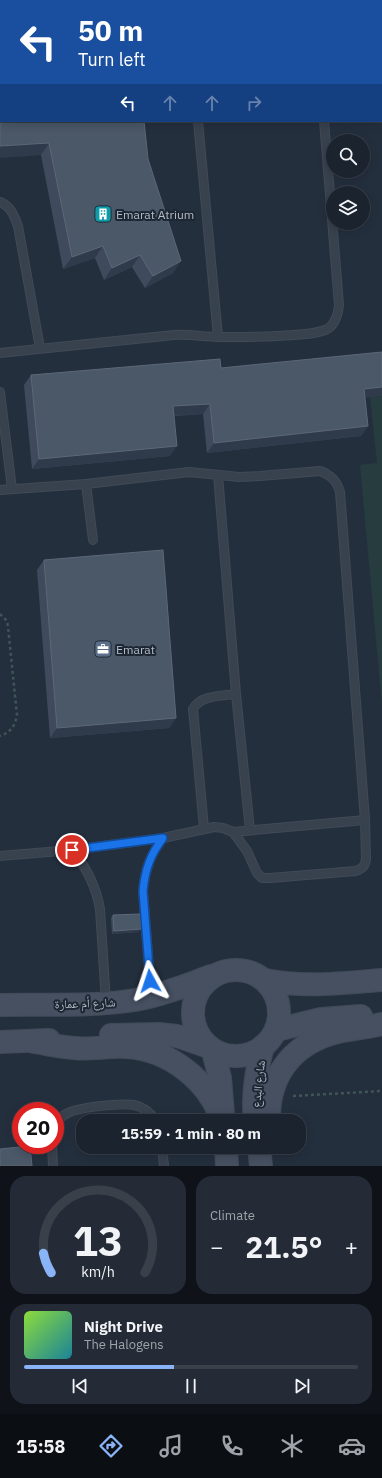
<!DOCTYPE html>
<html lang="en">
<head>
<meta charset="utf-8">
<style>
  :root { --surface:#1b232e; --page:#242b36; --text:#f1f3f6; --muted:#a0a4aa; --line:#39404a; --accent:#8ab4f8 }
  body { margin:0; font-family:"IBM Plex Sans","Noto Naskh Arabic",sans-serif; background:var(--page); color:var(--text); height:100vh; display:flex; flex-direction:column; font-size:15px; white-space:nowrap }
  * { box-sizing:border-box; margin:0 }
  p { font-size:13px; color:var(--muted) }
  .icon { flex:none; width:22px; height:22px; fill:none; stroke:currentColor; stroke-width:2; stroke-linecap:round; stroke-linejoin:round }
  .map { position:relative; height:1166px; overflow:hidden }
  .sheet { display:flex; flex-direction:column; gap:10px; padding:10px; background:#0f1319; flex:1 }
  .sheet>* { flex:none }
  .hud { position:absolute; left:0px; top:0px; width:382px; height:122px; box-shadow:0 2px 10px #0003,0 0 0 1px var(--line); background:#1a4fa0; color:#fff; overflow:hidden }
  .buttons { position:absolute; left:326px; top:134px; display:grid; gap:8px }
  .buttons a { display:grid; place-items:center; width:44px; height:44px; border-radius:50%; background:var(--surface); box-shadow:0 2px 10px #0003,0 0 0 1px var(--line); font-size:20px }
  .speed { position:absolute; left:12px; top:1102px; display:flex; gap:8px; font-size:20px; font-weight:700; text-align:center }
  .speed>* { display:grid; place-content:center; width:52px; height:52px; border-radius:50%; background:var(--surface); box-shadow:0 2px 10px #0003,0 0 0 1px var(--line); line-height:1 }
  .speed .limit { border:6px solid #d22; background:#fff; color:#111 }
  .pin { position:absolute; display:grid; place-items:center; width:34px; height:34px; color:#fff; margin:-17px; border:2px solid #fff; border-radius:50%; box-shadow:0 1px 4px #0007 }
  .me { position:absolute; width:44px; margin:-22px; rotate:355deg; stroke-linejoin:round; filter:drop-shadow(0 0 3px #0008) }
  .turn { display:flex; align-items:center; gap:14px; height:84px; padding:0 12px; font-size:18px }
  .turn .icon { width:52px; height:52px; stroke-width:2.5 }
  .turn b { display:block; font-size:28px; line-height:34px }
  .lanes { display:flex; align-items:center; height:38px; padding:0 12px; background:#0003; justify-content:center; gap:20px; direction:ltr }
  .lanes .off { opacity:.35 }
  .big { font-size:30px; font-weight:700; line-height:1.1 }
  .sheet .widget { flex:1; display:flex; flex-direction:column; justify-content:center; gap:6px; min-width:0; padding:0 14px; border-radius:16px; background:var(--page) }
  .sheet .dial { align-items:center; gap:0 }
  .dial svg { height:104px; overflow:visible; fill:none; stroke:var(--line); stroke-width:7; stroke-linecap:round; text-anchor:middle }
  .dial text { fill:var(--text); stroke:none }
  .song { display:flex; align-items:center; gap:12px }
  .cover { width:48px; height:48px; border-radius:6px; background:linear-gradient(135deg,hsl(90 70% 55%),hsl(190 70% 35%)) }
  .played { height:4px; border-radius:2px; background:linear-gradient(90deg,var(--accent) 45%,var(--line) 45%) }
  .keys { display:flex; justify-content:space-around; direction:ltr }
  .heat { display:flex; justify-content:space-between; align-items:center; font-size:22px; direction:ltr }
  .sheet .tiles { flex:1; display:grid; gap:10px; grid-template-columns:1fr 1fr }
  .widget:last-child { grid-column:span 2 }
  .trip { position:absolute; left:76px; top:1114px; width:230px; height:40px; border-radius:16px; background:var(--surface); box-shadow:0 2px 10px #0003,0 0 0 1px var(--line); font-weight:700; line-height:40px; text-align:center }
  .tab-bar { display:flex; height:64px; justify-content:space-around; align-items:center; background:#0b0e12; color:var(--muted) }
  .tab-bar .icon { width:28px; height:28px }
  .tab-bar .current { color:var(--accent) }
  .tab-bar b { font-size:18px; color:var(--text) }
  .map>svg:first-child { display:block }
  .green { fill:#263c3f }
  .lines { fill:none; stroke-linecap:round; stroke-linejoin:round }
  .lane-casing { stroke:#414a57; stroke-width:10 }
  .secondary-casing { stroke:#414a57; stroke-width:24 }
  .path { stroke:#3f5557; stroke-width:2.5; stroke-dasharray:3 3; stroke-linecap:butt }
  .lane { stroke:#38414e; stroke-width:8 }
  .secondary { stroke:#465061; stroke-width:22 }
  .wall { fill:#3f4b5c }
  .shaded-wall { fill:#2f3b4b }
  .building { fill:#4b5868; stroke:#5c6777 }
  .route-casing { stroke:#114b97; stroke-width:10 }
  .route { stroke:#1a73e8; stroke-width:7 }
  .labels { text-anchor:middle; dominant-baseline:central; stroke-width:4; stroke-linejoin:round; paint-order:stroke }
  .poi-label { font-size:12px; fill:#b4bcc9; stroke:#1d2633; text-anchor:start }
  .street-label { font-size:12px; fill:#b4bcc9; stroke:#1d2633 }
</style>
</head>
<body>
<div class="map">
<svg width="382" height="1166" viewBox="0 0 382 1166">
  <rect width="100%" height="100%" fill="#242f3e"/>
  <polygon class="green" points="382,396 382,706 360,465 377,463 370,397"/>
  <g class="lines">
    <g class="lane-casing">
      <g id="lane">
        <polyline points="187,0 188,1"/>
        <polyline points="315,0 315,1"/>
        <polyline points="0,5 0,0"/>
        <polyline points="198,121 218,337"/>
        <path d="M0,202C11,206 14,216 18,226L40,348"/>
        <path d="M0,353L174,335C189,334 204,337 220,337C245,337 270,337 294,335C304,334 315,334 325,330C335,326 338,315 339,305L324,121"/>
        <polyline points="0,392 12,489"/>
        <polyline points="218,475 236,694 250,830"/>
        <polyline points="86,484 93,540"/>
        <path d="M0,490L86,484L189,472L239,477L260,476L320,471C331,475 337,481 340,492L365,820L366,859C365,866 363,868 356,871L270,878H262L257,873L247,851L233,832L223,828L214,827L163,838L72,850L0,856"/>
        <path d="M204,828L193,709C201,695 221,696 236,694"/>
        <polyline points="233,832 365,820"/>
        <path d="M72,850C87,868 96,886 100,909L106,1002"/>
        <path d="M151,994L143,891C145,870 150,855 163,838"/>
        <path d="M55,1125C58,1120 61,1116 66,1114C77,1107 121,1103 134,1105C143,1107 151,1113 156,1121"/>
        <polyline points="52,1145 53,1166"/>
        <polyline points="162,1147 164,1166"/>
      </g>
    </g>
    <g class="secondary-casing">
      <g id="secondary">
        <circle cx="236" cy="1013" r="43"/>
        <path d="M265,980C304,988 342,983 382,980"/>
        <path d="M0,1005C43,1004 93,1007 135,1000C161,995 186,986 211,976"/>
        <polyline points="276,1030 321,1019 361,1016"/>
        <polyline points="111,1035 159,1034 177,1036 209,1047"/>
        <polyline points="0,1042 49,1040"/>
        <path d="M34,1042C47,1044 61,1047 74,1048C91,1050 108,1046 126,1047C168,1049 209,1080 222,1121"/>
        <polyline points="213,1051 220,1078 223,1115"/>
        <path d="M255,1121C252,1096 256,1071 263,1046"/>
        <path d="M269,1121C268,1077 291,1045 334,1033C350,1029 366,1028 382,1024"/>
        <polyline points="226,1147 227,1166"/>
        <polyline points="259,1147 261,1166"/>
      </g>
    </g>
    <g class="path">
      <path d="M0,614L7,621L8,627L17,715C15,726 11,732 0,736"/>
      <polyline points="293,1096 382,1091"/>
    </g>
    <use href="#lane" class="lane"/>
    <use href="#secondary" class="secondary"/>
  </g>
  <g class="wall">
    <rect x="28" y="0" width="109" height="1"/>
    <polygon points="1,50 148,159 173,273 145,288 132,267 104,280 95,258 63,269 41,155"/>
    <polygon points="221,368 365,398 368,426 361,436 207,453 203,414 174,416 170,456 32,469 24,385 31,375"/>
    <polygon points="44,560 176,718 169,728 50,738 37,570"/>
    <polygon points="113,915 139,932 112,934 111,918"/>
  </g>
  <g class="shaded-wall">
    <polygon points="49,143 41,155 0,158 0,146"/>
    <polygon points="103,246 95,258 63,269 72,257"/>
    <polygon points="140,255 132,267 104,280 112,268"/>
    <polygon points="181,261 173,273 145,288 153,276"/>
    <polygon points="382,387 382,396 357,399 364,389"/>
    <polygon points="210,404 203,414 166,416 173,406"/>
    <polygon points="368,426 361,436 207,453 214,443"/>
    <polygon points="177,446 170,456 32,469 39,459"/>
    <polygon points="176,718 169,728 50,738 57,728"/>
    <polygon points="141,929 139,932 112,934 114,931"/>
  </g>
  <g class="building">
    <rect x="38" y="0" width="99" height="1"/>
    <polygon points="0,50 1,50 1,121 144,121 148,159 181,261 153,276 140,255 112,268 103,246 72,257 49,143 0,146"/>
    <polygon points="382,352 382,387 364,389 368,426 214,443 210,404 173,406 177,446 39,459 31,375 220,359 221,368"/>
    <polygon points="163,550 176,718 57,728 44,560"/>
    <polygon points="140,914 141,929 114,931 113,915"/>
    <polygon points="30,1146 32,1166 0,1166 0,1149"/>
  </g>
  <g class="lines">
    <g class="route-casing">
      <path id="route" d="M72,850L163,838C150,855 145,870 143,891L150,981"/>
    </g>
    <use href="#route" class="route"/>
  </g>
  <defs>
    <g id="building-square" transform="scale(0.9)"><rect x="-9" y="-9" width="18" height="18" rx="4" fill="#0f9aa8" stroke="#1d2633"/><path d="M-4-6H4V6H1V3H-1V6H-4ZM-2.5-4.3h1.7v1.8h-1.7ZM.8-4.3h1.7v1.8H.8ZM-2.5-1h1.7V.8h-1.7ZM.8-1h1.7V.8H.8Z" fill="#fff"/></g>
    <g id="office-square" transform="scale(0.9)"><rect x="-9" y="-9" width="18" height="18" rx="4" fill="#5c6f8a" stroke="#1d2633"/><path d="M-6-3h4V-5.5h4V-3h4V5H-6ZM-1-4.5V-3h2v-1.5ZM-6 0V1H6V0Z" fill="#fff"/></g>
  </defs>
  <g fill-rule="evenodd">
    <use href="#building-square" x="103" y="214"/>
    <use href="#office-square" x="103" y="649"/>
  </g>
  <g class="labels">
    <g class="poi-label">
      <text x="116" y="214">Emarat Atrium</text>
      <text x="116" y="649">Emarat</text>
    </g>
    <g class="street-label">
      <text transform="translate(85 1003) rotate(-2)">شارع أم عمارة</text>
      <text transform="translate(258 1084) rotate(-84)">شارع البدع</text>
    </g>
  </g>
</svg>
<div class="buttons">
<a><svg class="icon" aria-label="search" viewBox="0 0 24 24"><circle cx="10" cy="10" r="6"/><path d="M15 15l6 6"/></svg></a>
<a><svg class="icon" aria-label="layers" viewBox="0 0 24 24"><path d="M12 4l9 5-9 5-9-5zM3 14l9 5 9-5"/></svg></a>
</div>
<div class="speed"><div class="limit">20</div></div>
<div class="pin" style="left:72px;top:850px;background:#d93025"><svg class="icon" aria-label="arrive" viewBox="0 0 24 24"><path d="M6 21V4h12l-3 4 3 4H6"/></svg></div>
<svg class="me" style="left:150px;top:981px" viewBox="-20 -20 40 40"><path d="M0-17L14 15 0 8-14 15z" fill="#1a73e8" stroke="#fff" stroke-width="4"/></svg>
<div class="trip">15:59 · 1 min · 80 m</div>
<div class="hud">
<div class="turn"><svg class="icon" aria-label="left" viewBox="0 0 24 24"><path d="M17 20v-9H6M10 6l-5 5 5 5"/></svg><div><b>50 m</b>Turn left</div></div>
<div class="lanes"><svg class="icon" aria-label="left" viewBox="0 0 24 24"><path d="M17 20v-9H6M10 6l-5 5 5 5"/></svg><svg class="icon off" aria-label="ahead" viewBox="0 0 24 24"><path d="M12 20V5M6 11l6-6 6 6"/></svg><svg class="icon off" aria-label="ahead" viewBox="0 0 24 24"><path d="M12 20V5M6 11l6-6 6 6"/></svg><svg class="icon off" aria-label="right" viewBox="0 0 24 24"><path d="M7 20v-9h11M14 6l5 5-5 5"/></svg></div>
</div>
</div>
<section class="sheet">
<div class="tiles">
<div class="widget dial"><svg viewBox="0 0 100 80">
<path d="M14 69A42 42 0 1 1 86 69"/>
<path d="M14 69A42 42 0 0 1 8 54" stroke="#8ab4f8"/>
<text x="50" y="56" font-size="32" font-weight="700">13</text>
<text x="50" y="72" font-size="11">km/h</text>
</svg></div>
<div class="widget"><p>Climate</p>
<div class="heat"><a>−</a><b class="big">21.5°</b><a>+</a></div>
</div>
<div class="widget">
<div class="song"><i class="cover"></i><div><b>Night Drive</b><p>The Halogens</p></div></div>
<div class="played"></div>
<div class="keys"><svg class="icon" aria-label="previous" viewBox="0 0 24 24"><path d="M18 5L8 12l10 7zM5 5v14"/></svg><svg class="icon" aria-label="pause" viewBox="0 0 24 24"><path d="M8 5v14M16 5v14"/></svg><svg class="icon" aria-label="next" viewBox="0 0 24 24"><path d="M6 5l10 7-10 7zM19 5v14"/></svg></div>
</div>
</div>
</section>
<nav class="tab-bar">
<b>15:58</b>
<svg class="icon current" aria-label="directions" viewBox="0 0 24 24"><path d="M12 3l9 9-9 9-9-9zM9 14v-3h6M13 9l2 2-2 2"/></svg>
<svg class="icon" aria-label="music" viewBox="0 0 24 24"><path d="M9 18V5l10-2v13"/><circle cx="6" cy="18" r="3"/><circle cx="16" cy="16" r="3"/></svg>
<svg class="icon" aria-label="phone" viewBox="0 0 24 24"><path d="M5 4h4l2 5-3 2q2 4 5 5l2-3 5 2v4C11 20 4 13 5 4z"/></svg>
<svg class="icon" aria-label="climate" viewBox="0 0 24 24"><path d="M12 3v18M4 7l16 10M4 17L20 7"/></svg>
<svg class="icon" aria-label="car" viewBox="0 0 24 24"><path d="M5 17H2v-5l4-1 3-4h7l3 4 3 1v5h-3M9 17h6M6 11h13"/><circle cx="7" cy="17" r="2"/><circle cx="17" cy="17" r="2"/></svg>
</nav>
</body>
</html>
